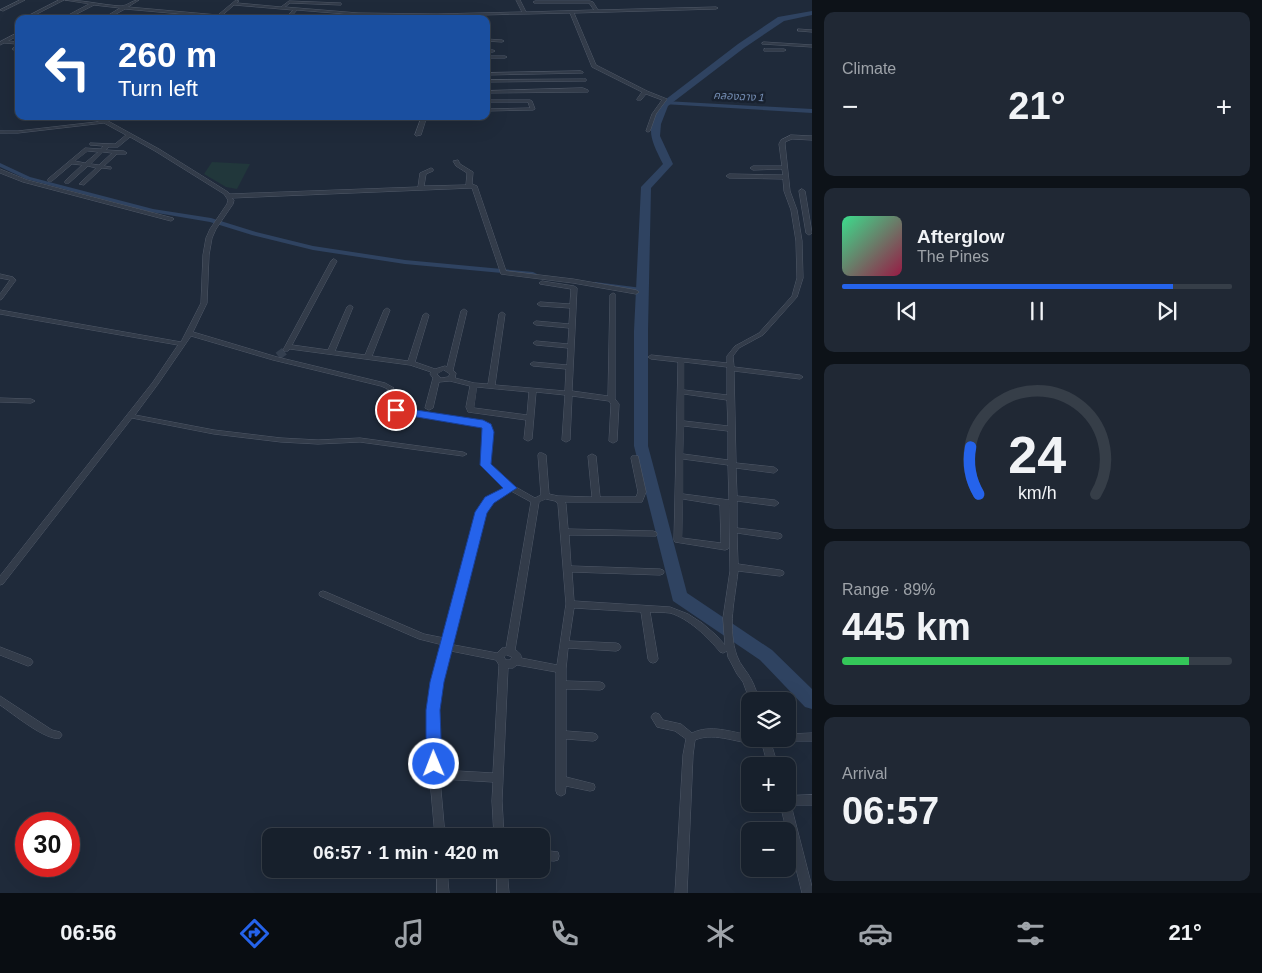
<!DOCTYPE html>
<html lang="en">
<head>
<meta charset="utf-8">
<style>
  :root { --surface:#17202c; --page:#202834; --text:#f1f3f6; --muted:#9ea3a9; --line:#363e48; --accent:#2563eb }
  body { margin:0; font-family:Helvetica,"Noto Sans Thai",sans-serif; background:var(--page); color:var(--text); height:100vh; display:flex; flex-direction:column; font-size:19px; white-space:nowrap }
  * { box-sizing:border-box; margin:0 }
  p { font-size:16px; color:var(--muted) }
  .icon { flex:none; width:28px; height:28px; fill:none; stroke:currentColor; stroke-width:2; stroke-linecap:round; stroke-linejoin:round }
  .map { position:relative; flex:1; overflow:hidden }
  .details { display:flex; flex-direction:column; gap:12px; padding:12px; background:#0d1218; width:450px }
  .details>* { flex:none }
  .banner { position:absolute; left:15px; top:15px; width:475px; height:105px; border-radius:10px; box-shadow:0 5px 20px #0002,0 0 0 1px var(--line); background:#1a4fa0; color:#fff; overflow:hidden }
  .buttons { position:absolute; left:741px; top:692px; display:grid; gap:10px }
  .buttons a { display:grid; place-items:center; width:55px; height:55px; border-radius:10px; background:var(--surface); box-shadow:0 5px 20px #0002,0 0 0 1px var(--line); font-size:25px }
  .speed { position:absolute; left:15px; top:812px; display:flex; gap:10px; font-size:25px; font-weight:700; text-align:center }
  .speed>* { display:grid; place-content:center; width:65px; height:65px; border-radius:50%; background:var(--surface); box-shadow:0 5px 20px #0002,0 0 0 1px var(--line); line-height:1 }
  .speed .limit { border:8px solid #d22; background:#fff; color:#111 }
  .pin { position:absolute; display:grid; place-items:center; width:42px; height:42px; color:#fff; margin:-21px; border:2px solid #fff; border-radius:50%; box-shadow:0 1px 5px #0007 }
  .me { position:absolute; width:55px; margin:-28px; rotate:359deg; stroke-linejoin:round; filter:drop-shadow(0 0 4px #0008) }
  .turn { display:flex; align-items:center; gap:18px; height:105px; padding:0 20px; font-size:22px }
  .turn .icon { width:65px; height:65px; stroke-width:2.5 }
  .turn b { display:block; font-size:35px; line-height:42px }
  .big { font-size:38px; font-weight:700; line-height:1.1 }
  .details .card { flex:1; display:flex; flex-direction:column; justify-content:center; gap:8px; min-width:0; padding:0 18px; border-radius:10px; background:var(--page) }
  .details .dial { align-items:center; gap:0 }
  .dial svg { height:130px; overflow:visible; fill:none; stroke:var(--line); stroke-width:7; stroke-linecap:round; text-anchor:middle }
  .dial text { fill:var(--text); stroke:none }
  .song { display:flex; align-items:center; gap:15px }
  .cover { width:60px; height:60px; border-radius:8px; background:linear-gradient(135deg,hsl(150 70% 55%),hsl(340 70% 35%)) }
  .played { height:5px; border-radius:2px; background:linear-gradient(90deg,var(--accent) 85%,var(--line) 85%) }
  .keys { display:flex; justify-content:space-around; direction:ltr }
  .heat { display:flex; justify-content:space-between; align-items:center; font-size:28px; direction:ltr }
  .charge { height:8px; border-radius:4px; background:linear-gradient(90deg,#34c759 89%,var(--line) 0) }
  .trip { position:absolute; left:262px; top:828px; width:288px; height:50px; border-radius:10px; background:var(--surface); box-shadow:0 5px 20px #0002,0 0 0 1px var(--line); font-weight:700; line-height:50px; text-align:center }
  .dock { display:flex; height:80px; justify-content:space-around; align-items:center; background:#090d12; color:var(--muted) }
  .dock .icon { width:35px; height:35px }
  .dock .current { color:var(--accent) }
  .dock b { font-size:22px; color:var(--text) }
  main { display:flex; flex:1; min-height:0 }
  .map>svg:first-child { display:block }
  .green { fill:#21373b }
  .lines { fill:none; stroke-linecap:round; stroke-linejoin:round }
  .canal { fill:#2f4361; fill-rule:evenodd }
  .river { fill:#2f4361; fill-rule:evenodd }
  .minor-tunnel { stroke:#343f4f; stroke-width:8; stroke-dasharray:8 4; stroke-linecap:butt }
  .minor-casing { stroke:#505968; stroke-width:1 }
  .minor { fill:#333c4a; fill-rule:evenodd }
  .route { fill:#2563eb; stroke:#184099 }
  .labels { text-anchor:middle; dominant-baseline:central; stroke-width:5; stroke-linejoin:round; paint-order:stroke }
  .far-water-label { font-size:11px; font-style:italic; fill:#738cb2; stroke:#18212f }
</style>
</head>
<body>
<main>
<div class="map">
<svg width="812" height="893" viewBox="0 0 812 893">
  <rect width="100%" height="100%" fill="#1f2a3a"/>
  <polygon class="green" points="212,162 250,164 237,189 226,187 204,174"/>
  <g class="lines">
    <g class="canal">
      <polygon points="665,101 812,109 812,113 663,104 662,103"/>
      <polygon points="0,163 30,177 153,209 211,218 256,232 313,246 405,260 533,272 537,274 533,276 405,264 313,250 252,235 210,222 151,212 26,179 0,167"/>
      <polygon points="595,282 642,288 646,290 642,292 598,286 595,286"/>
    </g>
    <path class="river" d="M812,11V15L784,21L744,48L668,106L661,124L660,136L673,164L651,188L648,331V446L687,593L772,650L812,689V709L805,707L760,660L673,601L634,446V331L641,187L663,164C650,138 645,129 661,103L738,44L778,17Z"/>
    <g class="minor-tunnel">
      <polyline points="278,356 286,350"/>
      <polyline points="390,388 393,398"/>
    </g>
    <g class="minor-casing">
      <g id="minor">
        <polygon points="20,0 25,0 3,11 0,10"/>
        <polygon points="59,0 64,0 31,17 28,16"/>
        <path d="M65,0C84,0 102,5 121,6C127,6 132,0 139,0L128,7L218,15L236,0L239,1L237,3L281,7L289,1L340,3H341V5L290,3L285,7L358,13L436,14L522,12L516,0H520L526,12L594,10L589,3H534L533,2L535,1H590L593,2L598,10L716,7L718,8L716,9L574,13L596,65L647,91L667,99L656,114L650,131L648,132L646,131L652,114L662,100L646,94L641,100H637V99L642,92L592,67L570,13L436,16L358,15L297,10L289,19H284L293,10L234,5L218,19H213L215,17L125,9L107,19H102L120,8L94,5L67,19H61L89,4Z"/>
        <polygon points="798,29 812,30 812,32 799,31 798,31"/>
        <polygon points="19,32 19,35 8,41 19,42 19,47 17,49 19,50 19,53 12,49 17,44 4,43 0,45 0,42"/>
        <polygon points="486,39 502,40 504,41 502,42 486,41"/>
        <polygon points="764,42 812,45 812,47 762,44 762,43"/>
        <polygon points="766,49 784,49 786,50 784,51 764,51 764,49"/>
        <polygon points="486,50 493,50 495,51 493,52 486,52"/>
        <polygon points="486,56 505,56 507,57 505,58 486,58"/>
        <polygon points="581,71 583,72 583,73 486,75 486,73"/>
        <polygon points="584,79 586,79 586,81 486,82 486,80"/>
        <polygon points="583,88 588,90 588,92 486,93 486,91"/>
        <polygon points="486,100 530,100 532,101 535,109 533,110 486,111 486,109 530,108 528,102 486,102"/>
        <path d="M108,116H114L108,121L159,149L228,192L230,194L418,187L420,173L431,168L433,169V171L426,174L424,186L466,185L467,173L456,166L453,161L458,160L460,164L473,172L472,184L477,186L506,271L573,279L636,290L639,292L636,294L573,283L501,274L472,188L232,198L234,200L233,204L216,229L212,238L209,255L207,303L193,332L277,357L385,383L394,388L390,390L381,386L273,360L191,336L158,384L135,415L214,430L281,438L318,440L360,438L463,452L467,454L463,456L360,442L318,444L281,442L214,434L132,418L3,584L0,585V576L153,382L178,345L0,314V310L181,342L201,303L203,255L206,238L210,229L227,204L228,200L224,194L155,151L130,137L118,147H109L106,150L124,151L127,153L126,154H117L104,166L111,167V169L102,168L84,185L79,184L96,168L88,166L69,183H65V181L82,165L72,164L52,181H48V179L85,148L101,149L103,146L90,145V143L115,144L126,135L104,123L18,133H0V131H18L96,122L103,120ZM88,151L98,152L85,163L75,161ZM103,152L112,153L99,165L91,164Z"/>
        <polygon points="422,116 427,116 421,135 416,136 415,135"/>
        <path d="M791,135L812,136V140L792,139L785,142V144L790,191L797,210L802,241L803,278L797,297L763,335L739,348L733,356L734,367L800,375L803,377L800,379L734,371L736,463L774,467L778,470L774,473L736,468L737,496L775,500L779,503L775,506L737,501V528L778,533L781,534L782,536L781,538L778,539L737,533L738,564L780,570L783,571L784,573L783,575L780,576L738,571C735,599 727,628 737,656C740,665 747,671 751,679C755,686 757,694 760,701H750L743,682L737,674L728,657L727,651L723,653L720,652C708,637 688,618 670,613C664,612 656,613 650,612L658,659L656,662L653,663L650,662L648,659L641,612L574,608L569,641L616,643L619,644L621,647L619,650L616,651L568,648L566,669V681L600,682L603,683L605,686L603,689L600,690L566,689V731L593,733L596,734L598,737L596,740L593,741L566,739V777L594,784L595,787L594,790L590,791L566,786L565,794L561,796L557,794L556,791V672L517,665L513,668H508L502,801L504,836H494L492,801L493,782L440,779L445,836H435L428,757L427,726L431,694L443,645L419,639L320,596L319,594L320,592L323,591L326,592L424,634L444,638L477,512L487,498L506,488L482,465C482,452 489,437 481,426L398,414L389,408V398L393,396H396L397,407L403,410L486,422C497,434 490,450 490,464L514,486L535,498L541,495L538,455L539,453H542L546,455L549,494L558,496L592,497L588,456L592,454L596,456L600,497H636L638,492L631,458L632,456H638L646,492L642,502H565L566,504L568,529L653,531L656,532L657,534L656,536L569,535L571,566L660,569L663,570L664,572L663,574L660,575L572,572L574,601L670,607L688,614L702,623L716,635L725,645L723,618L730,571L729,505V547L728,549L725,550L675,542L674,540L678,362L651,359L648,357L651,355L727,363V356L735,346L759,333L792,296L797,278L796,241L791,210L784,191L783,179L729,178L726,176L729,174L783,175L782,169L753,170L750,168L753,166H782L779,144L781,140ZM684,362L727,367V395L684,390ZM684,394L727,400L728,426L684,421ZM684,426L728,431V460L683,454ZM683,459L728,465L729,500L683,494ZM511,491L531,502L506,648H502L497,653L454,645L452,644V642L485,513L493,502ZM546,499L555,501L558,504L566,604L557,665L521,658C522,655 518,651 515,650L539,502ZM683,499L720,505L721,543L682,538ZM451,651L496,660L499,665L493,773L439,770C437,748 436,726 439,704C441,686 446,668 451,651ZM507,655L512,657L510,660H506L504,657Z"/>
        <polygon points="0,169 27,180 173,218 174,219 171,221 23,182 0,173"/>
        <polygon points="802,189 805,191 812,233 809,235 806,233 799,191"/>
        <path d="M334,259L337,261L292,345L328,350L347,307L350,305L353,307L335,351L365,355L384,310L387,308L390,310L372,356L408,361L423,315L426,313L429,315L415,362L435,369L445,366L447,367L461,311L464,309L467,311L453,370L456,373L455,378L474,383L488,384L499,314L502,312L505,314L495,385L565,391L566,369L533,366L530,364L533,362L567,365L568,348L536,345L533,343L536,341L568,344L569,328L536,325L533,323L536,321L569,324L570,308L540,306L537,304L540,302L570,304L571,289L540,284L539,283L542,281L574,286L577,288L572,391L608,396L610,295L613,293L615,294V399L619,404L617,441L613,443L609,441L611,404L609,401L572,396L570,440L566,442L562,440L565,395L536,392L532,439L528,441L524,439L526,420L468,412L466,407L470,386L450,381L439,382L433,408L429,410L425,408L433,378L430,374L431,372L410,365L290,349L288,351H284L283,350L331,261ZM444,370L450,374L448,377L441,378L437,374ZM477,387L529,392L527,415L474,408Z"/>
        <polygon points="0,274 13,277 16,280 2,299 0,300 0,294 10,280 0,278"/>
        <polygon points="0,398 31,399 35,401 31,403 0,402"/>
        <polygon points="0,647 31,659 33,662 31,665 28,666 0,655"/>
        <path d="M0,696L52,730L60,732L62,735L60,738C47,742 12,713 0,705Z"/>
        <path d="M656,713L659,714L663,720L681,724L692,733C711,724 730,732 750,735V739H788V734L812,733V741H786L782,743H771L778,766H768L762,744C740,745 716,731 695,740L693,755L687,893H675L683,755L686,739L675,731L657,727L651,717L653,714Z"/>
        <polygon points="812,795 812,805 791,805 812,887 812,893 802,893 780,804 788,804 788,796"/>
        <polygon points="541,850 558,852 559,856 558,860 554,861 541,860"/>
        <polygon points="437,869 447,869 449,893 437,893"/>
        <polygon points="497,869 507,869 509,893 497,893"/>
      </g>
    </g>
    <use href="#minor" class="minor"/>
  </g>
  <polygon class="route" points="396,407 483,420 491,424 494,432 491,464 517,488 494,503 487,513 444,682 440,710 442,764 439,768 434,770 429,768 426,764 426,710 430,682 475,512 485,497 503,488 480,465 482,428 393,413 391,410"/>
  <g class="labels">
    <g class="far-water-label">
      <text transform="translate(739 96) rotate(3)">คลองฉาง 1</text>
    </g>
  </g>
</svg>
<div class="buttons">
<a><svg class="icon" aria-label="layers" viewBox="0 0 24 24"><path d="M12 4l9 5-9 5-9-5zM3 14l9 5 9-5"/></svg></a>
<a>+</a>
<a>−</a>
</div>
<div class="speed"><div class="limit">30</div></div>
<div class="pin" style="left:396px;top:410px;background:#d93025"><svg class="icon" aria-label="arrive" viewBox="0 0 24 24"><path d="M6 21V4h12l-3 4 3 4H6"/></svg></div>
<svg class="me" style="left:434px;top:764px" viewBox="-20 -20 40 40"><circle r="17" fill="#2563eb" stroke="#fff" stroke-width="3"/><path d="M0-11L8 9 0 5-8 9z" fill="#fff"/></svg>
<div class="trip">06:57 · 1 min · 420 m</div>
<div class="banner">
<div class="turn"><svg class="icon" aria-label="left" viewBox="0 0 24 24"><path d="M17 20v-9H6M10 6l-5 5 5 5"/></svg><div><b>260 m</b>Turn left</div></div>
</div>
</div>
<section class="details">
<div class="card"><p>Climate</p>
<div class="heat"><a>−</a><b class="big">21°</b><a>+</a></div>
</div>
<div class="card">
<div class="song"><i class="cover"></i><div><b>Afterglow</b><p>The Pines</p></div></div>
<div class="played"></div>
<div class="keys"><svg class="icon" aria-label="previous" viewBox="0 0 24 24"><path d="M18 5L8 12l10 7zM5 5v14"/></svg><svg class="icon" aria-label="pause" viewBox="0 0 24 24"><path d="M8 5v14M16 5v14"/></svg><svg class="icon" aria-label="next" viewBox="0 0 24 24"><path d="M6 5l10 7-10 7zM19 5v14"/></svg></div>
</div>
<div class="card dial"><svg viewBox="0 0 100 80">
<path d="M14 69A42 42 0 1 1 86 69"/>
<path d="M14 69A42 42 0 0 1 9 40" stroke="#2563eb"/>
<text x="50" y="56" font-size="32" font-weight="700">24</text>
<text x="50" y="72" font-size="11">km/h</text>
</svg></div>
<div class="card"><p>Range · 89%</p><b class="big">445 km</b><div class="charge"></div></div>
<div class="card"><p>Arrival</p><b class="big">06:57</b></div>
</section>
</main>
<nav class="dock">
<b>06:56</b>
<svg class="icon current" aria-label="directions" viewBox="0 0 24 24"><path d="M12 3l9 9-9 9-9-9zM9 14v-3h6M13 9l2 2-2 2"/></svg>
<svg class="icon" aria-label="music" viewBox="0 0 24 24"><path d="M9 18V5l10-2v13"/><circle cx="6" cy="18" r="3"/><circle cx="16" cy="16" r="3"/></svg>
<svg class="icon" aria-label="phone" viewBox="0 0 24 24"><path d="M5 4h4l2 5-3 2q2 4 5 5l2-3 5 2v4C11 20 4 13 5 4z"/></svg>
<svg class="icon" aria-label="climate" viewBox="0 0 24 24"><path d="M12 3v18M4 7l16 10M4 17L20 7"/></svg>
<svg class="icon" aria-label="car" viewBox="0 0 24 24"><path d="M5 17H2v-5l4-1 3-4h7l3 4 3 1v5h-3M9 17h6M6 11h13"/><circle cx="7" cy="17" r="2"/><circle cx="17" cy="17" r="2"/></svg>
<svg class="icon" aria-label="filters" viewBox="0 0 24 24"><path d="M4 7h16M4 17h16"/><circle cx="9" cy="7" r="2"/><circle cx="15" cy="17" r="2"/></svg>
<b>21°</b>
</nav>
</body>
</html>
